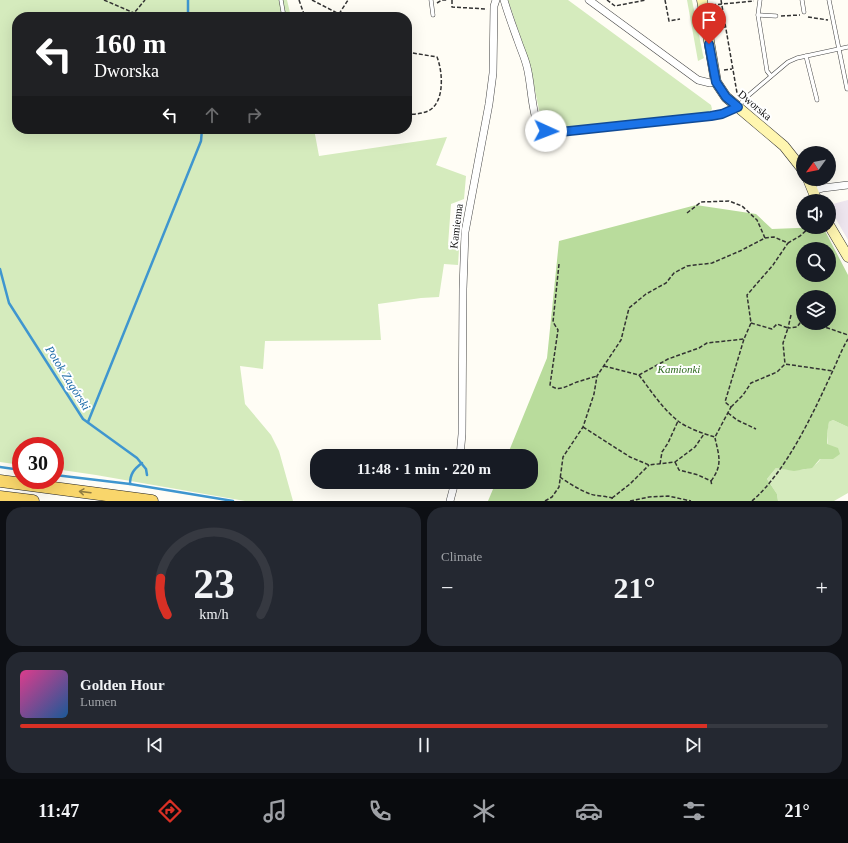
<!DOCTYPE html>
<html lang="en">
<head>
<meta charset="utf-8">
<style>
  :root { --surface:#171b24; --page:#242831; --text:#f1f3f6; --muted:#9ea1a6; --line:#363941; --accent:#d93025 }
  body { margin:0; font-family:"Times New Roman",serif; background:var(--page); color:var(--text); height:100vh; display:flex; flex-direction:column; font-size:15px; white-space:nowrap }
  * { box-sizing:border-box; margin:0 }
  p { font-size:13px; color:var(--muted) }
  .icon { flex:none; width:22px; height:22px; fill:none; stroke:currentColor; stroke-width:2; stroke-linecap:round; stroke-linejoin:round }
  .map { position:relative; height:501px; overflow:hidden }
  .side { display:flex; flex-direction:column; gap:6px; padding:6px; background:#0d0f14; flex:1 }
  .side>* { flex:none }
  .banner { position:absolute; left:12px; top:12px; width:400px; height:122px; border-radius:16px; box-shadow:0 4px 16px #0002; background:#202124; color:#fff; overflow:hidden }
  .needle { width:26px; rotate:237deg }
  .controls { position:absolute; left:796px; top:146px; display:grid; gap:8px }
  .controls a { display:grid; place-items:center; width:40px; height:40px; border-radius:50%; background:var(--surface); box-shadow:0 4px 16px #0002; font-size:20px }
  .speed { position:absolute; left:12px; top:437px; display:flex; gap:8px; font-size:20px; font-weight:700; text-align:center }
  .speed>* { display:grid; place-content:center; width:52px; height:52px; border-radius:50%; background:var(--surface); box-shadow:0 4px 16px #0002; line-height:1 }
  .speed .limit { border:6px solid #d22; background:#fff; color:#111 }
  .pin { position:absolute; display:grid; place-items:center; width:34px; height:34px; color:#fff; margin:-41px -17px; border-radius:50% 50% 50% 0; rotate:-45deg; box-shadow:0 0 4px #0007 }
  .pin .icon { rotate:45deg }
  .me { position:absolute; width:44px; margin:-22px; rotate:92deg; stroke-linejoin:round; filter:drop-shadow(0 0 3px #0008) }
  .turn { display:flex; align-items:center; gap:14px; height:84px; padding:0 16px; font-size:18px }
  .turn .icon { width:52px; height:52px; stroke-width:2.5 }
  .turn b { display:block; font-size:28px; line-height:34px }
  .lanes { display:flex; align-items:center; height:38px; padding:0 16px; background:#0003; justify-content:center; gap:20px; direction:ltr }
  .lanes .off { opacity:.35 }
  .big { font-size:30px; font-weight:800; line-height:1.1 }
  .side .tile { flex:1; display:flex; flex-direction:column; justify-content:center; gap:6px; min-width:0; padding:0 14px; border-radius:16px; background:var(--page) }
  .side .dial { align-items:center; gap:0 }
  .dial svg { height:104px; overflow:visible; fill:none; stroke:var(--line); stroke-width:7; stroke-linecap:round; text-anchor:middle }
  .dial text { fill:var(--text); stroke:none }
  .song { display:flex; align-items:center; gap:12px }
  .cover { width:48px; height:48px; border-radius:6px; background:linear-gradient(135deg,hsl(330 70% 55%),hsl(210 70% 35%)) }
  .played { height:4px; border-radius:2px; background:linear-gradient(90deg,var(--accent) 85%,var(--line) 85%) }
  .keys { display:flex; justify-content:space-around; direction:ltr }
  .heat { display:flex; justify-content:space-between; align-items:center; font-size:22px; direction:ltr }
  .side .tiles { flex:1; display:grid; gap:6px; grid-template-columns:1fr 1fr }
  .tile:last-child { grid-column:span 2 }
  .trip { position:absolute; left:310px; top:449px; width:228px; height:40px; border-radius:16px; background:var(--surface); box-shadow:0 4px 16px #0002; font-weight:800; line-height:40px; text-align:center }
  .tab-bar { display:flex; height:64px; justify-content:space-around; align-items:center; background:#090b0e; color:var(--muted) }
  .tab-bar .icon { width:28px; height:28px }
  .tab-bar .current { color:var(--accent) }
  .tab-bar b { font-size:18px; color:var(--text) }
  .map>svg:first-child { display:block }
  .industrial { fill:#eee6ef }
  .green { fill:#d5ebbd }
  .forest { fill:#b9dc9c; fill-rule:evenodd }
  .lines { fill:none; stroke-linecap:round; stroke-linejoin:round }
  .stream { stroke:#3f96cf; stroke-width:2.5 }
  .lane-casing { stroke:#444; stroke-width:4.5 }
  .street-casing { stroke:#444; stroke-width:8 }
  .secondary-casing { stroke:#333; stroke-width:11 }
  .primary-casing { stroke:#222; stroke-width:13 }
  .path { stroke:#333; stroke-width:1.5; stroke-dasharray:4 2; stroke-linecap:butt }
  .lane { stroke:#fff; stroke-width:3.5 }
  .street { stroke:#fff; stroke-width:7 }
  .secondary { stroke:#fff6b0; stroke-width:10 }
  .primary { stroke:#f9d66b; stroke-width:12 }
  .oneway { stroke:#917d42 }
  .route-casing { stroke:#114b97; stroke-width:10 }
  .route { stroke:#1a73e8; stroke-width:7 }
  .labels { text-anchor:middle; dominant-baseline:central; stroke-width:4; stroke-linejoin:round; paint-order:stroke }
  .street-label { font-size:11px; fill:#111; stroke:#fff }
  .park-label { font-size:11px; font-style:italic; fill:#2f6b1f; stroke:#fff }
  .water-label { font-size:12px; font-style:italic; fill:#1768a6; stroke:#fff }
</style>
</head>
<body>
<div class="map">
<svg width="848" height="501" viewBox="0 0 848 501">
  <rect width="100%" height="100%" fill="#fffdf5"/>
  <polygon class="industrial" points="848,200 848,240 829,207 829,205"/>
  <g class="green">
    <polygon points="0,0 287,0 291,17 17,17 17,129 314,129 319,156 447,137 436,165 466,176 464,199 451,204 448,245 459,249 458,265 444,264 439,297 421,298 378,304 381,340 265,341 263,369 240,366 245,404 271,435 279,451 293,501 245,501 96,475 55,469 55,446 21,446 21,465 0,462"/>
    <path d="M508,0H568L711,105L712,109L709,113L556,129C547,127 544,124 540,115L530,65Z"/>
    <polygon points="687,0 692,0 703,55 704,58 698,61"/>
    <path d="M833,420L848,427V493L834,501H778L777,494L767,479L776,468C800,472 819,473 827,445C828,442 827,438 827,435C827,431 828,427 829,422Z"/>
  </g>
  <path class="forest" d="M696,205L756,214L772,229L823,227L848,275V427L833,420L829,422L827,434V444L838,448L840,454L833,459H820L812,468L794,471L776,468L767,479L777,494L778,501H488L496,482H531V456H507L547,358L559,241ZM803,249H829V275H803ZM803,297H829V323H803Z"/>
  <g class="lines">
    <g class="stream">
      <polyline points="188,17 188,0"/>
      <polyline points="0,269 9,303 83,419 137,458 146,469 147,475"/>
      <polyline points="88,422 201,141 202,129"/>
      <polyline points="0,467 21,470"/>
      <polyline points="55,475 130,484 233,501"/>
      <path d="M130,484C130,474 134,469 142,463"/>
    </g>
    <g class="lane-casing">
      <g id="lane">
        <polyline points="281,0 284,17"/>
        <polyline points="431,0 433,15"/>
        <polyline points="760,0 758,15 767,71 771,76"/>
        <polyline points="802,0 804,12"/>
        <polyline points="829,0 847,89"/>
        <polyline points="758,15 776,16"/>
        <polyline points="806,56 817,100"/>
        <polyline points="738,106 749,95 788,62 797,58 848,47"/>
      </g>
    </g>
    <g class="street-casing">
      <g id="street">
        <path d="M504,0C508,14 513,27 518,41C521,50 525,58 527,67C531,81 532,114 538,124C544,133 551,133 560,132L711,116L722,114L738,107"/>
        <polyline points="589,0 698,80 710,83 716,82"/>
        <polyline points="813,191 823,188 848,185"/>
        <polyline points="460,456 462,434 463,289 465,232 489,104 493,73 494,6 496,0"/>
        <polyline points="450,501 455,482"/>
      </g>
    </g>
    <g class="secondary-casing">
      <g id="secondary">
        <polyline points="702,0 716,82 726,97 784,146 803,170"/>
        <polyline points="808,179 817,201"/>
        <polyline points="829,225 848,257"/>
      </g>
    </g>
    <g class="primary-casing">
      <g id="primary">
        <polyline points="0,481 152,501"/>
        <polyline points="0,497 33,501"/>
      </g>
    </g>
    <g class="path">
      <polyline points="104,0 134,13"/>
      <polyline points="299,0 305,17"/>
      <polyline points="312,0 345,17"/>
      <polyline points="452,0 452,7 487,9"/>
      <polyline points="607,0 615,6 646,0"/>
      <polyline points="665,0 669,21 680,19"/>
      <polyline points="721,0 737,93"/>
      <polyline points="437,3 442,0 447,0"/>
      <polyline points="712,5 754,1"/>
      <polyline points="339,14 348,0"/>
      <polyline points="781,16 800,15"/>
      <polyline points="134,17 134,13 145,0"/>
      <polyline points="808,17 828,20"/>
      <polyline points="715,28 725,27"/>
      <path d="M407,52L437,57C443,72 445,103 428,111C422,114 414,114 407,115"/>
      <polyline points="724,70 732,69"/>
      <polyline points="687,213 701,202 729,201 742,206 757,220 765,238"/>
      <path d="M559,264L553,322L558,330L550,385C559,393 568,385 577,382C584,380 590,378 597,376"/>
      <polyline points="791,315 788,328 797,327 800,323 822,326 848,335"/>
      <polyline points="751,323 772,329 777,324 788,328 783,343 785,364"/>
      <polyline points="604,366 639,375 668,359 699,348 707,343 744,339 751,323 747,295 773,265 788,243"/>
      <path d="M639,375C651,391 662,408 678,421C687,428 704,434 715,437L731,407L725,402L744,339"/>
      <polyline points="731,407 743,395 751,383 777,372 785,364 833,371"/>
      <polyline points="728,413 737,420 756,429"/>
      <polyline points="583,427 630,457 649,465 675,462 695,447 704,434"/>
      <polyline points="675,462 679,470 698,475 711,481 712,486"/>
      <polyline points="660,464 662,452 668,443 678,421"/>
      <path d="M560,477C568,483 580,490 590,494C597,496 605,496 612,498L613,501"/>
      <path d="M711,481C723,465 719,456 715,438"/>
      <polyline points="612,498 630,484 649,465"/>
      <polyline points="545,501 552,497 559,487 563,457 583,427 594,394 597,376 621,340 629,308 646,294 666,283 674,273 687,266 712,263 740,251 765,238 774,237 788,243 800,236 810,227"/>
      <polyline points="630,501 649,497 668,496 691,501"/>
      <path d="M752,501C788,470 815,409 835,366C839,357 843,347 848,339"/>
    </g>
    <use href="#lane" class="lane"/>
    <use href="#street" class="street"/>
    <use href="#secondary" class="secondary"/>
    <use href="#primary" class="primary"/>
  </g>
  <defs><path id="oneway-shaft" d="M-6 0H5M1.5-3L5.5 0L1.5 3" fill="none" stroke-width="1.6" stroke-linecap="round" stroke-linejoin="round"/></defs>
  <use class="oneway" href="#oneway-shaft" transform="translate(85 492) rotate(-173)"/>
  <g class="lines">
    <g class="route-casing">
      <polyline id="route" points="546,131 551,133 560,132 711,116 722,114 738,107 726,97 716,82 709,44"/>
    </g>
    <use href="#route" class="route"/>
  </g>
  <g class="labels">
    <g class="street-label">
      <text transform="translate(755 105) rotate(40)">Dworska</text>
      <text transform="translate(456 226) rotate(-83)">Kamienna</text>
    </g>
    <g class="park-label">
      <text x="679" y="369">Kamionki</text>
    </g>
    <g class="water-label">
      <text transform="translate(68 378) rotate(58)">Potok Zagórski</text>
    </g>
  </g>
</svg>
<div class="controls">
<a><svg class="needle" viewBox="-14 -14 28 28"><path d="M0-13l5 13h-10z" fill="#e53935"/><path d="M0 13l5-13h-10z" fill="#9ea1a6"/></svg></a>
<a><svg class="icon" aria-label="sound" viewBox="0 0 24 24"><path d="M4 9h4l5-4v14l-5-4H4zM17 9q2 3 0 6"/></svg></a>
<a><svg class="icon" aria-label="search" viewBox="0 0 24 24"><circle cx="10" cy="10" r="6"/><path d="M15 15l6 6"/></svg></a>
<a><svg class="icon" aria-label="layers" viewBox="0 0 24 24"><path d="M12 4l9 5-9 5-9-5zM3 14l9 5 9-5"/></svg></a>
</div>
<div class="speed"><div class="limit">30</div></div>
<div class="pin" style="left:709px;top:44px;background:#d93025"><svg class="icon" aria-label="arrive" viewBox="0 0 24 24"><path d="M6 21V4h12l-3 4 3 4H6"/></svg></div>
<svg class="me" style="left:546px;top:131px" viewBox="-20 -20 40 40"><circle r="19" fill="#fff"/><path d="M0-13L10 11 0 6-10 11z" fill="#1a73e8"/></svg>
<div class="trip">11:48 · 1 min · 220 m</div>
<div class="banner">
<div class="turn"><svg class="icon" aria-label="left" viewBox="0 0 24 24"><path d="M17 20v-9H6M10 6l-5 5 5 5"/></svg><div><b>160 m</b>Dworska</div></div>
<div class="lanes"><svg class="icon" aria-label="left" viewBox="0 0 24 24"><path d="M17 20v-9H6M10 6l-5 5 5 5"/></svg><svg class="icon off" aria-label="ahead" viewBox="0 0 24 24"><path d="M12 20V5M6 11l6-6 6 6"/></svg><svg class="icon off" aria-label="right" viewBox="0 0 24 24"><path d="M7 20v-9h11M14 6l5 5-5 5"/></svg></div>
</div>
</div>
<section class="side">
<div class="tiles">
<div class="tile dial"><svg viewBox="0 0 100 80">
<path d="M14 69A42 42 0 1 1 86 69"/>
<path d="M14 69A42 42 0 0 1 9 41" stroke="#d93025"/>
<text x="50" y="56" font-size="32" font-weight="700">23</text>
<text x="50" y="72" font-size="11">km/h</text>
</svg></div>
<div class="tile"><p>Climate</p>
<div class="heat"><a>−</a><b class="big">21°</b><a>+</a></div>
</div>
<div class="tile">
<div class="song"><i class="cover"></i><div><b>Golden Hour</b><p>Lumen</p></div></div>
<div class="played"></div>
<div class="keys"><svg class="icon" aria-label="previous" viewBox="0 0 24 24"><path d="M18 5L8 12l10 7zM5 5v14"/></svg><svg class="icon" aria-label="pause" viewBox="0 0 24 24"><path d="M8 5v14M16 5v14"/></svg><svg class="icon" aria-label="next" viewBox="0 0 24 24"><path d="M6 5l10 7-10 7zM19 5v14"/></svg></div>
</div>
</div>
</section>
<nav class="tab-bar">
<b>11:47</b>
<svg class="icon current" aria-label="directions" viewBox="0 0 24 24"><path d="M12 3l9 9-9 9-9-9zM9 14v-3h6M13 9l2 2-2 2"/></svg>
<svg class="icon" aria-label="music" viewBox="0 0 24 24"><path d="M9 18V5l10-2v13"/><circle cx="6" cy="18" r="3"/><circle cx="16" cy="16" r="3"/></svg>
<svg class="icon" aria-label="phone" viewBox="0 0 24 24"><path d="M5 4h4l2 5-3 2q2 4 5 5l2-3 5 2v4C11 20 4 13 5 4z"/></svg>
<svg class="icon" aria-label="climate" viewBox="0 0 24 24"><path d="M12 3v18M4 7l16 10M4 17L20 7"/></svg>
<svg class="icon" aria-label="car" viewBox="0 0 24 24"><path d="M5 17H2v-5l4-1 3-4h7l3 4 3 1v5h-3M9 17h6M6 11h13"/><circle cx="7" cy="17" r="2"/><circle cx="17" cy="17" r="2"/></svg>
<svg class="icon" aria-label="filters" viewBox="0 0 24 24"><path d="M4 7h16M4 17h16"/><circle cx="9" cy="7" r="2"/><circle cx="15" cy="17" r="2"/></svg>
<b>21°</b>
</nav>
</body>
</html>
